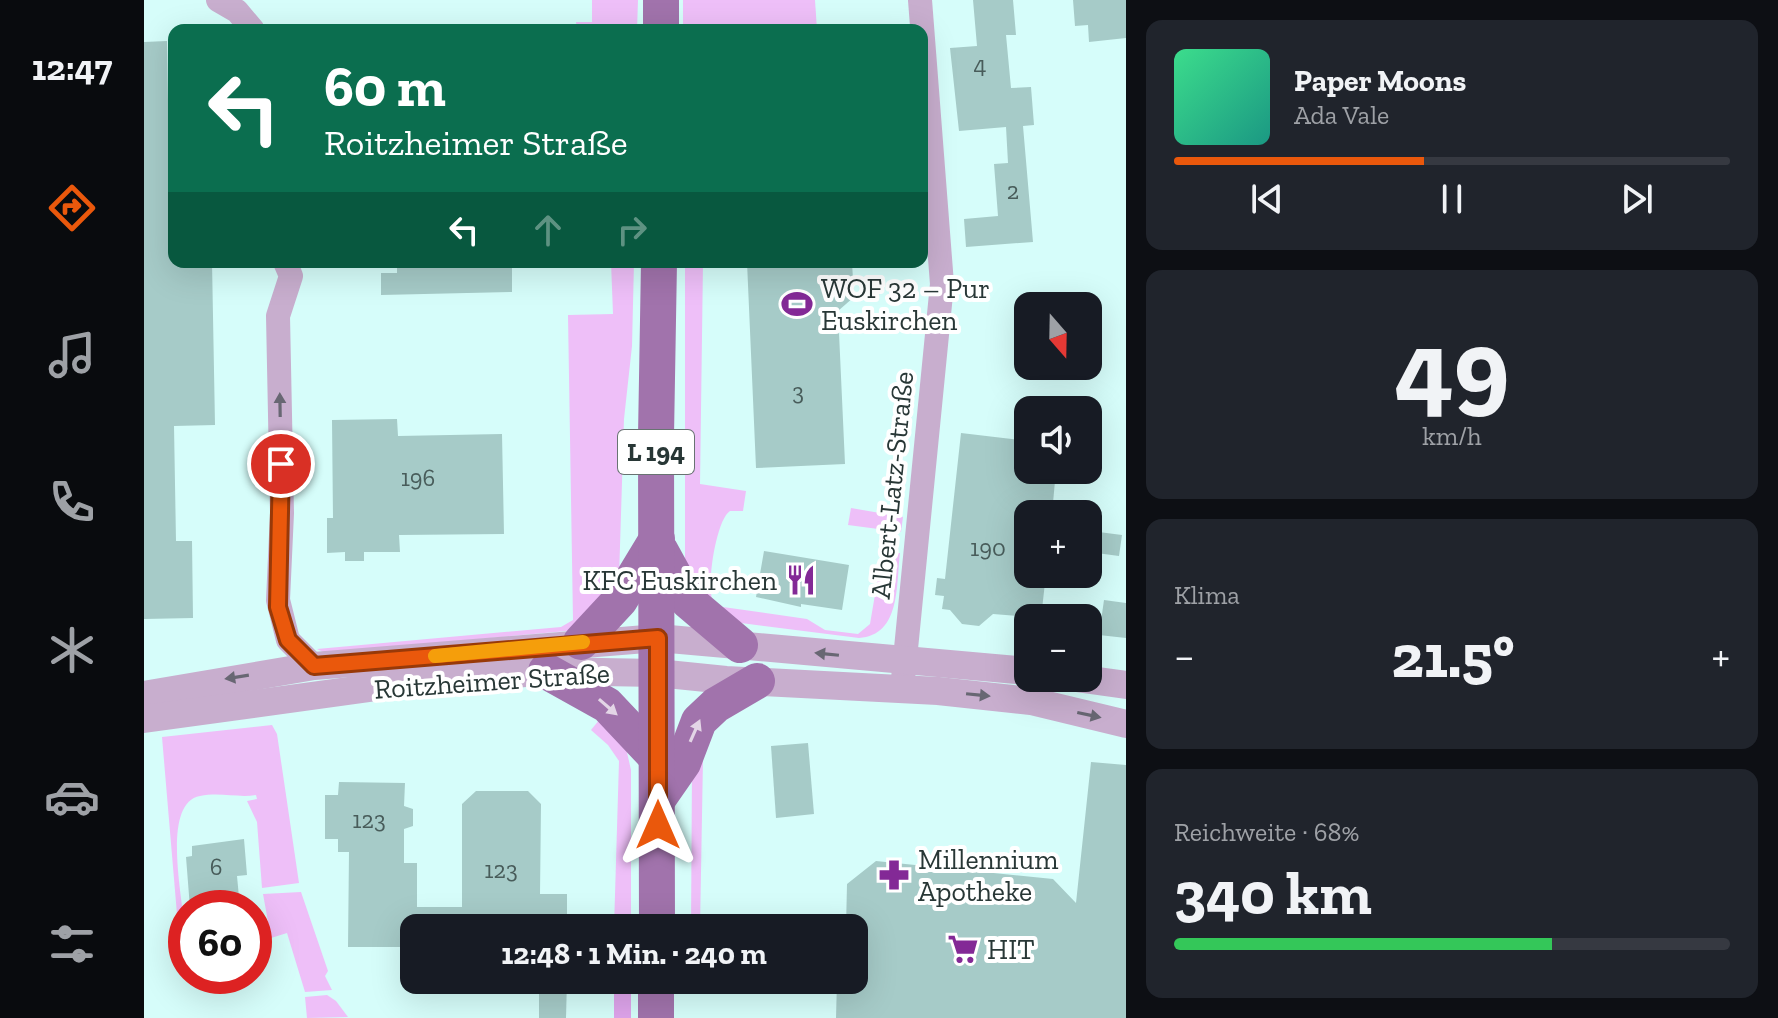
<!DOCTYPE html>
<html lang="de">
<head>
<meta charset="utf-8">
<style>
  :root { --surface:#171b24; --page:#20242c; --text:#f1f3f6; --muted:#9ea1a6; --line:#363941; --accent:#ea580c }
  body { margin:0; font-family:"Zilla Slab",serif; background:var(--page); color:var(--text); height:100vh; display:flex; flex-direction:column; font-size:30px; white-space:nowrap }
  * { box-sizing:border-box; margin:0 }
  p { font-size:26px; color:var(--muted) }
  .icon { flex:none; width:44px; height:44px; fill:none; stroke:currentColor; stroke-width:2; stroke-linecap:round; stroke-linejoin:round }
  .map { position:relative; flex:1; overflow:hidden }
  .sheet { display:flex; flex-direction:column; gap:20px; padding:20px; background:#0d0f14; width:652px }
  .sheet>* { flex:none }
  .top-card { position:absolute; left:24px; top:24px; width:760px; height:244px; border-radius:16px; box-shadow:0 8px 32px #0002; background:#0b6e4f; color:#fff; overflow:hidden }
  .needle { width:52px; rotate:160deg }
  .tools { position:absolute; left:870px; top:292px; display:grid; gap:16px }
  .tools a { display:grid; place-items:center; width:88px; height:88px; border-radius:16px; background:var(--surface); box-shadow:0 8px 32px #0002; font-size:40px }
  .speed { position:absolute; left:24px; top:890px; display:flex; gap:16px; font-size:40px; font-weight:700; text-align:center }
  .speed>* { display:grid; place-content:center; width:104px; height:104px; border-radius:50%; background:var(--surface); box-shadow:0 8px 32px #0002; line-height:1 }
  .speed .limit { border:12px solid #d22; background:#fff; color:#111 }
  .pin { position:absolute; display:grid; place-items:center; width:68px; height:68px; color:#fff; margin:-34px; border:4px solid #fff; border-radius:50%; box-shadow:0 2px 8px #0007 }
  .me { position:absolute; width:88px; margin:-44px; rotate:0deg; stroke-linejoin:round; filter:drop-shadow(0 0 6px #0008) }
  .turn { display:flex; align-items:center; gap:28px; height:168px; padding:0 24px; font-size:36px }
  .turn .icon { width:104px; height:104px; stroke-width:2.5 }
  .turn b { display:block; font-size:56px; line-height:68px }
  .lanes { display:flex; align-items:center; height:76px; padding:0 24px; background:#0003; justify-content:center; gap:40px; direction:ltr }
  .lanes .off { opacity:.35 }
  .big { font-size:60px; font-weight:700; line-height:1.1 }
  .sheet .tile { flex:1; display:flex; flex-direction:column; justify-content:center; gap:12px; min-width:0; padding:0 28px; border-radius:16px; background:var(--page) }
  .sheet .dial { align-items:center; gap:0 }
  .dial b { font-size:104px; line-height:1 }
  .song { display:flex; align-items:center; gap:24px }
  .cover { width:96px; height:96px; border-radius:12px; background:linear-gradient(135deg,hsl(150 70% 55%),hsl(170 70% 35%)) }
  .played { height:8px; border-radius:4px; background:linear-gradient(90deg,var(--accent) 45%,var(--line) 45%) }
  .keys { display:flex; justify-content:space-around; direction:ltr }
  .heat { display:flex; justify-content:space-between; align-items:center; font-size:44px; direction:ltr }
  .charge { height:12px; border-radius:6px; background:linear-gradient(90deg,#34c759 68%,var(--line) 0) }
  .trip { position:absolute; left:256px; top:914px; width:468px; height:80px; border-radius:16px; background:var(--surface); box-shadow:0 8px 32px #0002; font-weight:700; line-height:80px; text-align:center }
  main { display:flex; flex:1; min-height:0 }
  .menu { display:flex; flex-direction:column; width:144px; justify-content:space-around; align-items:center; background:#090b0e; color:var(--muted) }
  .menu .icon { width:56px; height:56px }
  .menu .active { color:var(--accent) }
  .menu b { font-size:36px; color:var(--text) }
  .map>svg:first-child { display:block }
  .green { fill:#eebff8 }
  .forest { fill:#dea4eb }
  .building { fill:#a6cbc8 }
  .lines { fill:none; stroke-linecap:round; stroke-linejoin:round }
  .minor { stroke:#c8aece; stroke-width:24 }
  .tertiary { stroke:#c8aece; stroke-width:28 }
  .primary { stroke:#a173ac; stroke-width:36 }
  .oneway { fill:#686773 }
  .oneway2 { fill:#e3d5e6 }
  .route-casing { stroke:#983908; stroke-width:20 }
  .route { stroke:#ea580c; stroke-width:14 }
  .slow { stroke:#f59e0b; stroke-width:14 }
  .labels { text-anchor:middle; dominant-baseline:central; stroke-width:8; stroke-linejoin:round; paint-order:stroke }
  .number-label { font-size:24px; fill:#485c5a }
  .shield { fill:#fff; stroke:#687372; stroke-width:2 }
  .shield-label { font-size:26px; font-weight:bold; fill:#283736 }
  .poi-label { font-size:28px; fill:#283736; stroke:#fff; text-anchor:start }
  .street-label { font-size:28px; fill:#283736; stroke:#fff }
</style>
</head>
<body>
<main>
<nav class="menu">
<b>12:47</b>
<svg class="icon active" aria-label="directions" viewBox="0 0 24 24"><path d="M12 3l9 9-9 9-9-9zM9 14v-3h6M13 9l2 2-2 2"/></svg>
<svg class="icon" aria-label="music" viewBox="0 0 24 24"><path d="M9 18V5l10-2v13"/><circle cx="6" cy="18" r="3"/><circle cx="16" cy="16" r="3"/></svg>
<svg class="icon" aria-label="phone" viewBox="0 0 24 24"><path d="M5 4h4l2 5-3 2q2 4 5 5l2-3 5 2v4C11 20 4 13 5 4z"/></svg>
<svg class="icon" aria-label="climate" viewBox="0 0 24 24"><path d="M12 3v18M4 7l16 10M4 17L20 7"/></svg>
<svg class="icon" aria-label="car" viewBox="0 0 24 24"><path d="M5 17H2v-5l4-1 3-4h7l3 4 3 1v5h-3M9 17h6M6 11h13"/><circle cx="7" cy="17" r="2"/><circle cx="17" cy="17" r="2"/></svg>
<svg class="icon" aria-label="filters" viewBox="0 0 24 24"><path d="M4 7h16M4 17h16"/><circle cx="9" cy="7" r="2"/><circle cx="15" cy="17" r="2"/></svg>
</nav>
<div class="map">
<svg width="982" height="1018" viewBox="0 0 982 1018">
  <rect width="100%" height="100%" fill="#d6fdfa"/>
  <g class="green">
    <polygon points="448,0 494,0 493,30 433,30 432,22 448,22"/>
    <polygon points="539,0 671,0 673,30 539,30"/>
    <polygon points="467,262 490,262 488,346 480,419 475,578 423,631 181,653 173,649 417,627 429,620 424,315 469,314"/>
    <path d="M541,262H559L556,484L602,491L599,511H586C572,520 562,586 569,602L579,607L663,619L681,630L714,634L726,624L738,553H756C752,585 757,635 715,638L597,623L563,607L541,564Z"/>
    <polygon points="707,508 759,517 757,532 704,525"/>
    <polygon points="460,714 482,748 487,770 487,928 470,928 475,761 464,745 447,730"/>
    <path d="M128,725L133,734L155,883L118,888L113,822L103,801L113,799L112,795C94,798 76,792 56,796C18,803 38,894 40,924L34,926L18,737Z"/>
    <polygon points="559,759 556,928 547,928 548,768"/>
    <polygon points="157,892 184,971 181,976 188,990 161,992 143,933 127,938 119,894"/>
    <polygon points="183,995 192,1001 204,1017 163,1018 161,997"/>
  </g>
  <rect class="forest" x="470" y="980" width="17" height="38"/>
  <g class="building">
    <polygon points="829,0 869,0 872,35 862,35 867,88 887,87 890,125 879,126 889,242 822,247 820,219 854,216 850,164 864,163 862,127 815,131 806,48 833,46"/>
    <polygon points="929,0 982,0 982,38 945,42 944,25 931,26"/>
    <polygon points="23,41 25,159 30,159 30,262 68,262 71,425 30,426 32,541 48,541 49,618 0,619 0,42"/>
    <polygon points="253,262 368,262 368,292 237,295 237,273 253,273"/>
    <polygon points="603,262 708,262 710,297 694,311 701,464 612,468"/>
    <polygon points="253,419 254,436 358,434 360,534 255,535 256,552 220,552 220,561 201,561 201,552 183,553 183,518 189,518 188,420"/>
    <polygon points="817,433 884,441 884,470 912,470 908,514 884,514 884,574 902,574 897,618 849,614 835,626 818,624 806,610 798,609 800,596 791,595 793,578 801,579"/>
    <polygon points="947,531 978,535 975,556 945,552"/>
    <polygon points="620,551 705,565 698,610 657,604 657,607 612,597"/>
    <polygon points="960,600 982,603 982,638 955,635"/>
    <polygon points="664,743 670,814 632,818 627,746"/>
    <polygon points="947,762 982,765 982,1018 692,1018 693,980 710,980 710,928 702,928 703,884 732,861 909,879 932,903"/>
    <polygon points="195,782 261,783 260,806 269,809 269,826 260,829 260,863 273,863 273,907 318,907 318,804 332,791 384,791 397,804 396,894 423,894 423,928 270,928 270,947 204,947 205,852 194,852 194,839 181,839 181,795 194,795"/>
    <polygon points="100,839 103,875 93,876 96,908 46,908 42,857 48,856 48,846"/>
    <polygon points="395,980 423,980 422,1018 395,1018"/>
  </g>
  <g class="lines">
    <g class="minor">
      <polyline points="74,0 93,11 109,30"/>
      <polyline points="141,262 147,276 134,316 138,513 134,600 144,640 170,666"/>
      <polyline points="759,679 798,284 776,0"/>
    </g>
    <g class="tertiary">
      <polyline points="932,678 982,685"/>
      <polyline points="0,695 170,666 514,638 884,671"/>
      <polyline points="0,719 233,687 402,671 513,673 582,680 794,691 887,701 982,724"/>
    </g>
    <g class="primary">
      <polyline points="517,30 517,0"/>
      <polyline points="516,550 544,601 596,645"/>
      <polyline points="437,642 476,600 513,539"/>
      <polyline points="402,671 463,705 514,759"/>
      <polyline points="514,799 539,763 555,721 572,705 613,681"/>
      <polyline points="513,928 512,436 515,262"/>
      <polyline points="512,1018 512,980"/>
    </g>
  </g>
  <defs><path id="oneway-solid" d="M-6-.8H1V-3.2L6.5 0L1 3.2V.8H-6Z" transform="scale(2)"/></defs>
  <g class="oneway">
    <use href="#oneway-solid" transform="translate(136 405) rotate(-91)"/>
    <use href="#oneway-solid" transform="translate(683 654) rotate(-174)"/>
    <use href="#oneway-solid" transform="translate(93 677) rotate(171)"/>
    <use href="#oneway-solid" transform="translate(834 695) rotate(6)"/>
    <use href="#oneway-solid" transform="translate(945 715) rotate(12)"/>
  </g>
  <g class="oneway2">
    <use href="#oneway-solid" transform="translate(464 707) rotate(41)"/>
    <use href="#oneway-solid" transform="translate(551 731) rotate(-66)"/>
  </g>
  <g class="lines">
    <g class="route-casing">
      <polyline id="route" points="137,464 134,607 144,640 170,666 514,638 514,825"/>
    </g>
    <use href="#route" class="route"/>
    <polyline class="slow" points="291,656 439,642"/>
  </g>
  <defs>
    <g id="stadium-bare" transform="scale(2.4)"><path d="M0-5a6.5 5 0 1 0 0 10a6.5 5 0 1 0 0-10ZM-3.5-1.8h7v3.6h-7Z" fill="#832996" stroke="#fff" stroke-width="2.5" paint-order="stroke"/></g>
    <g id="restaurant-bare" transform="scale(2.4)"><path d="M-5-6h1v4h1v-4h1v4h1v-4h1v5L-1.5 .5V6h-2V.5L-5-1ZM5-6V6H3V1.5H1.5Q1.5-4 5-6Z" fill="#832996" stroke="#fff" stroke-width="2.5" paint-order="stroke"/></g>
    <g id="pharmacy-bare" transform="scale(2.4)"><path d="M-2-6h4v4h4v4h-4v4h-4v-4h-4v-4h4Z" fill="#832996" stroke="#fff" stroke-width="2.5" paint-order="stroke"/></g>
    <g id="supermarket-bare" transform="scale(2.4)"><path d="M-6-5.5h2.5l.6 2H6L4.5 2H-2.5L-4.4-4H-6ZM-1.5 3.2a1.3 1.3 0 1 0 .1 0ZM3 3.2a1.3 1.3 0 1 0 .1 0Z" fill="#832996" stroke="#fff" stroke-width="2.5" paint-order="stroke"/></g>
  </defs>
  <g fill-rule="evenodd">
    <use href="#stadium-bare" x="653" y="304"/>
    <use href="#restaurant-bare" x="657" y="580"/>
    <use href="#pharmacy-bare" x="750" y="875"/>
    <use href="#supermarket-bare" x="819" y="949"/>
  </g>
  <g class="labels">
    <g class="number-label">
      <text x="836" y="64">4</text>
      <text x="869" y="190">2</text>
      <text x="654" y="391">3</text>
      <text x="274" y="477">196</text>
      <text x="844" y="547">190</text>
      <text x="225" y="819">123</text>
      <text x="72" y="866">6</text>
      <text x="357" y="869">123</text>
    </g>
    <rect class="shield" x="474" y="430" width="76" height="44" rx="6"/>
    <g class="shield-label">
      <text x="512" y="452">L 194</text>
    </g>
    <g class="poi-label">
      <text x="677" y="288">WOF 32 – Pur<tspan x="677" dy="32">Euskirchen</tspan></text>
      <text x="633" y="580" text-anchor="end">KFC Euskirchen</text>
      <text x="774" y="859">Millennium<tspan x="774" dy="32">Apotheke</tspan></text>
      <text x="843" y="949">HIT</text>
    </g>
    <g class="street-label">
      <text transform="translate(748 485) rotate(-84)">Albert-Latz-Straße</text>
      <text transform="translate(348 681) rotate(-4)">Roitzheimer Straße</text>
    </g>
  </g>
</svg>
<div class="tools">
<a><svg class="needle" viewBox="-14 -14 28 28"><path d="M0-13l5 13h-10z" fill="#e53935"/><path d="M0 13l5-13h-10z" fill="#9ea1a6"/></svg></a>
<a><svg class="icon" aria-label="sound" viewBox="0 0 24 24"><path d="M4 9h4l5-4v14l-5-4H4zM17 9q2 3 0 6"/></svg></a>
<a>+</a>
<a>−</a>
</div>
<div class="speed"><div class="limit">60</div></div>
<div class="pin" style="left:137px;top:464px;background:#d93025"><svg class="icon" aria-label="arrive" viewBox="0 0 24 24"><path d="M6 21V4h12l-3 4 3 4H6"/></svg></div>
<svg class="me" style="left:514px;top:825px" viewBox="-20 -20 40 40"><path d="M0-17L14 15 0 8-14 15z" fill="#ea580c" stroke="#fff" stroke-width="4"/></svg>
<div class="trip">12:48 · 1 Min. · 240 m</div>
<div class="top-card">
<div class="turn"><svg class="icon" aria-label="left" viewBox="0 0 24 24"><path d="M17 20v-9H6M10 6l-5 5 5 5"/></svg><div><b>60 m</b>Roitzheimer Straße</div></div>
<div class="lanes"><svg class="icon" aria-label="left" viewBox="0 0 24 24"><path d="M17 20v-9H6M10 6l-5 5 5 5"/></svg><svg class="icon off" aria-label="ahead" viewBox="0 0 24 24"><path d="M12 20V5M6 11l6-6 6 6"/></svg><svg class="icon off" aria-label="right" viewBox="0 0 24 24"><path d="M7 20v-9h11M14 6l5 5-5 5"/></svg></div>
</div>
</div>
<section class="sheet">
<div class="tile">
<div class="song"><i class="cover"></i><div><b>Paper Moons</b><p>Ada Vale</p></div></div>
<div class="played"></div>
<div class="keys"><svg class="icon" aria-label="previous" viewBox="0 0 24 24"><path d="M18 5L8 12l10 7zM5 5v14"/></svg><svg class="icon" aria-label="pause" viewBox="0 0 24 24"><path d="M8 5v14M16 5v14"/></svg><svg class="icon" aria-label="next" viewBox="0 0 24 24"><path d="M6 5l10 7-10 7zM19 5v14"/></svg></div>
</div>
<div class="tile dial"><b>49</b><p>km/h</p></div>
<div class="tile"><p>Klima</p>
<div class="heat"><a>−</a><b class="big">21.5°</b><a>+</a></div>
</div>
<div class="tile"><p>Reichweite · 68%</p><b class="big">340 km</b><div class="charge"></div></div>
</section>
</main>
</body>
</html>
